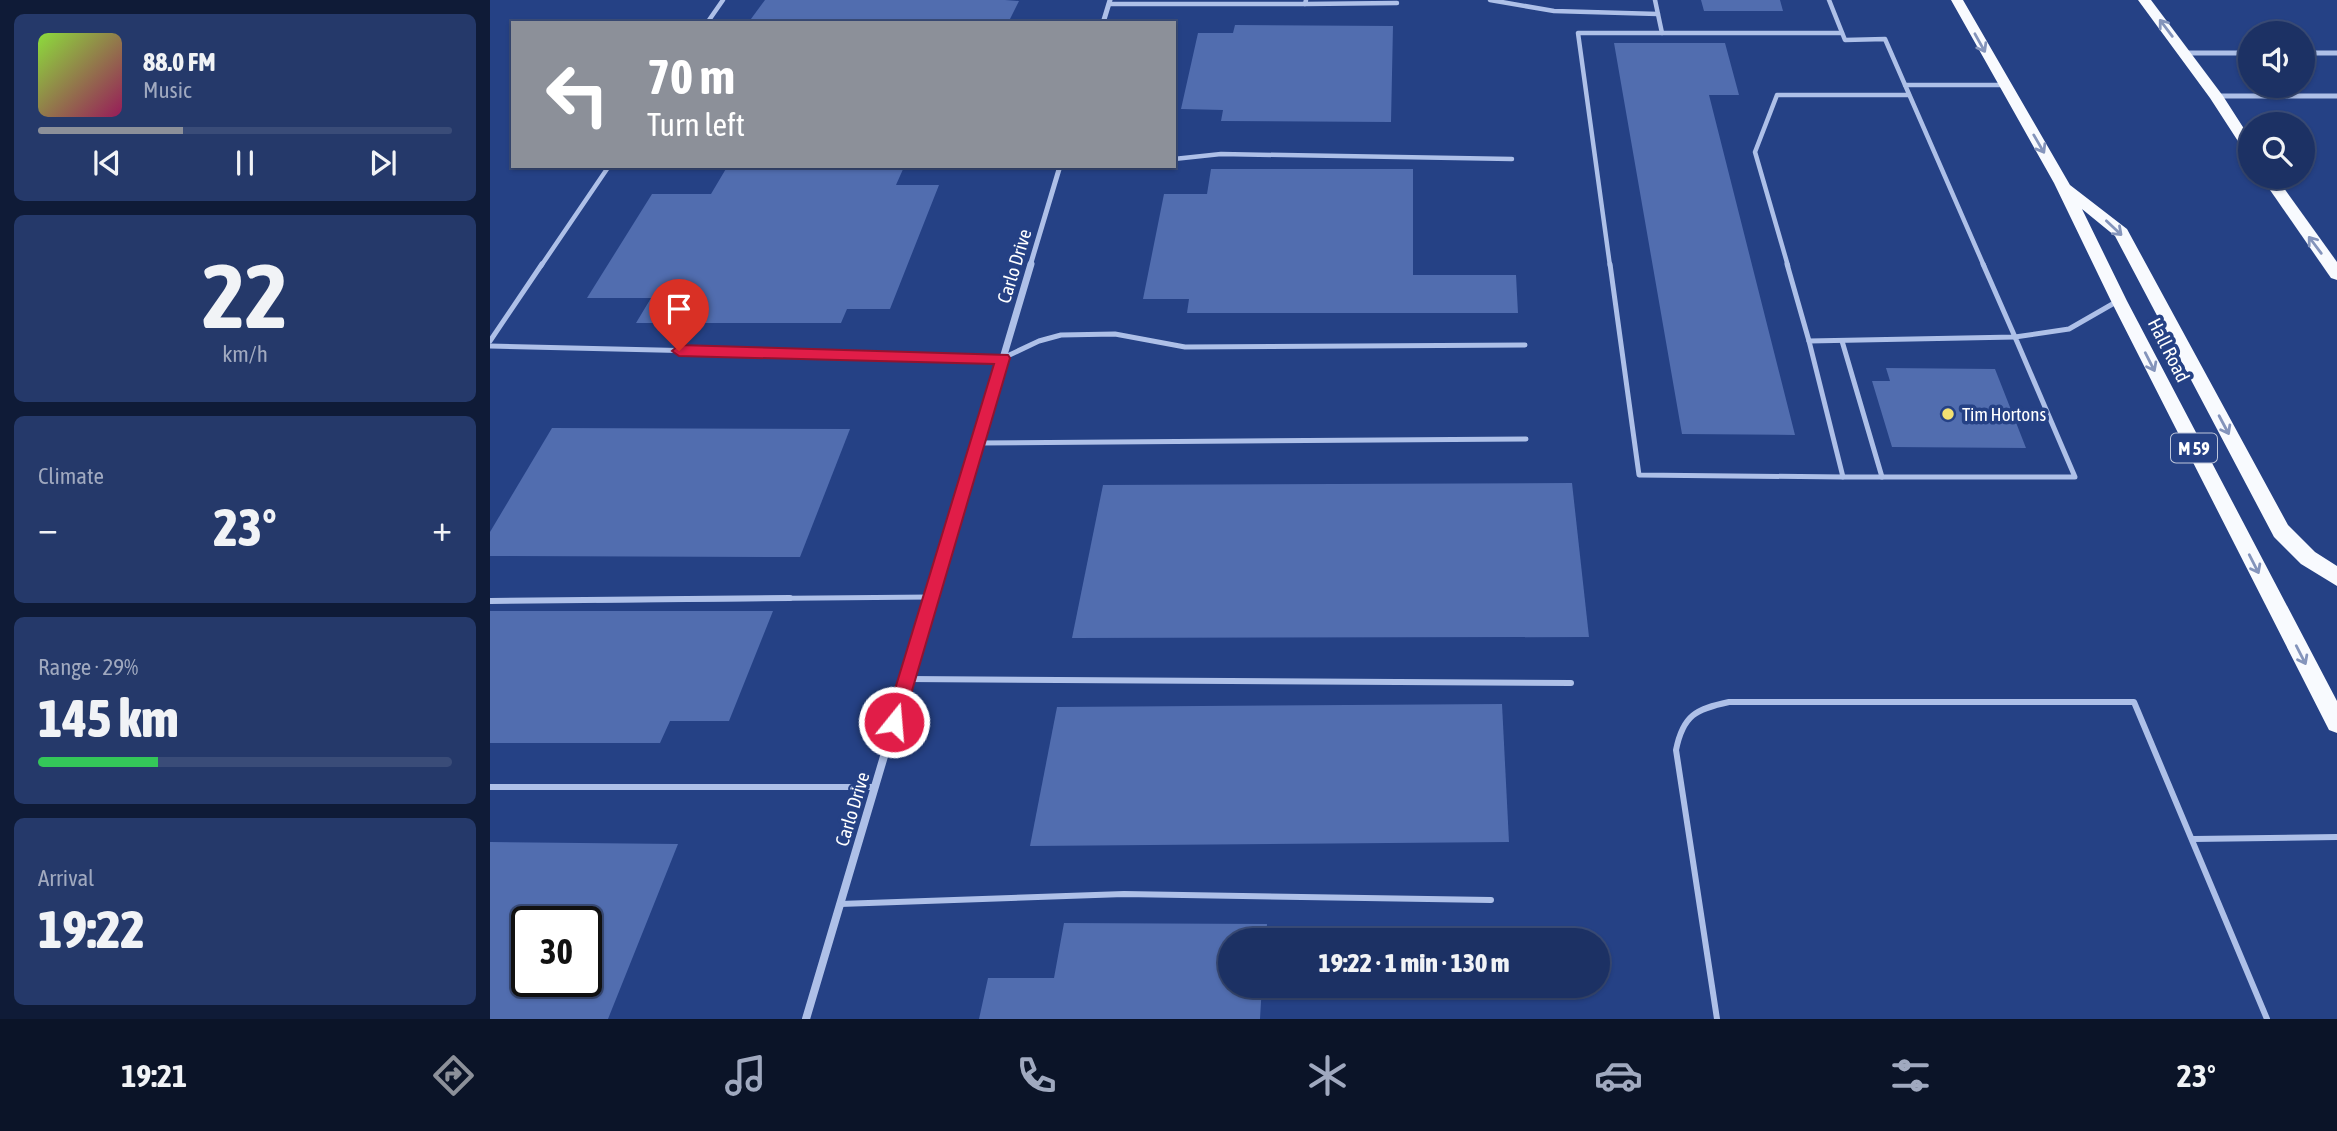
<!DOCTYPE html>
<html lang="en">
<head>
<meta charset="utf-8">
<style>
  :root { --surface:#1c3164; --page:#25396a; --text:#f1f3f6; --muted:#a0a9bf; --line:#3a4c78; --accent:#8c9099 }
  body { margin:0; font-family:"Asap Condensed",sans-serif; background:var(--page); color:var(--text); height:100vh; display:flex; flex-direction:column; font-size:26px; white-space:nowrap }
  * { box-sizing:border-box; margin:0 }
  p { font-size:23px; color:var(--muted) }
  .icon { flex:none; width:38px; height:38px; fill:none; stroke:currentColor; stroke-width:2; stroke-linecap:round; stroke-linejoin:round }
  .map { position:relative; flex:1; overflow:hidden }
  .sheet { display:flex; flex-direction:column; gap:14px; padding:14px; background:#0f1b37; width:490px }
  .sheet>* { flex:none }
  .top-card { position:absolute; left:21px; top:21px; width:665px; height:147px; border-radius:0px; box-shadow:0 2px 5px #0004,0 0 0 2px var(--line); background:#8c9099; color:#fff; overflow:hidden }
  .buttons { position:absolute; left:1748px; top:21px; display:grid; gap:14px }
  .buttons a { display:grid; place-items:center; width:77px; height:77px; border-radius:50%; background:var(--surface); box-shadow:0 2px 5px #0004,0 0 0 2px var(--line); font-size:35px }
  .speed { position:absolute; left:21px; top:906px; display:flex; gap:14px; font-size:35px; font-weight:700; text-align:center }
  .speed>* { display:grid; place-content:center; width:91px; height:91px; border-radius:50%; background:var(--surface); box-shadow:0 2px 5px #0004,0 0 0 2px var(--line); line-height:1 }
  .speed .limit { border:4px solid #111; border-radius:10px; background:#fff; color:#111 }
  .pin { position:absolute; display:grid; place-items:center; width:60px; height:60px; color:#fff; margin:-72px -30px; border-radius:50% 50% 50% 0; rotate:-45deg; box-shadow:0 0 7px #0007 }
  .pin .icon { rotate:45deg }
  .me { position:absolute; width:77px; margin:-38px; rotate:17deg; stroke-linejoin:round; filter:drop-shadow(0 0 5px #0008) }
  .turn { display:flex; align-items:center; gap:24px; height:147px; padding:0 21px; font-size:32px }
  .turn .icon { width:91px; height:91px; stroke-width:2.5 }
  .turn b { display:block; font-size:49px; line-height:60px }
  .big { font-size:52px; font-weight:800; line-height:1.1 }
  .sheet .tile { flex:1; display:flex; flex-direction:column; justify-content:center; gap:10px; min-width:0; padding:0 24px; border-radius:10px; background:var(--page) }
  .sheet .dial { align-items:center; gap:0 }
  .dial b { font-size:91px; line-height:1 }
  .song { display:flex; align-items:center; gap:21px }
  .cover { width:84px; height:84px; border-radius:10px; background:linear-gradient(135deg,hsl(90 70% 55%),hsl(330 70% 35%)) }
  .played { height:7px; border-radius:4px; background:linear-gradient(90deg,var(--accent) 35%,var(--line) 35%) }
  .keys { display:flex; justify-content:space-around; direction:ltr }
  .heat { display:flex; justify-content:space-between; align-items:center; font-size:38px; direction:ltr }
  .charge { height:10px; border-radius:5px; background:linear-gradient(90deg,#34c759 29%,var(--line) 0) }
  .trip { position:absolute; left:728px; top:928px; width:392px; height:70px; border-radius:35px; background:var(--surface); box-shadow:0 2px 5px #0004,0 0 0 2px var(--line); font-weight:800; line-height:70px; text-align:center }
  .tabs { display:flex; height:112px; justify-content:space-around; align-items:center; background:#0b1428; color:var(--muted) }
  .tabs .icon { width:49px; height:49px }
  .tabs .on { color:var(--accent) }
  .tabs b { font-size:32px; color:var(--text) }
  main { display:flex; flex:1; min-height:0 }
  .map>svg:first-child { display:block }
  .building { fill:#516daf; fill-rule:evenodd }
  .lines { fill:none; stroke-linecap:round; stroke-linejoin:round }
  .service-far2 { stroke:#aec0e8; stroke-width:4.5 }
  .service-far1 { stroke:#aec0e8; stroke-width:5 }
  .service { stroke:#aec0e8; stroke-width:6 }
  .minor-far2 { stroke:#aec0e8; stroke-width:5 }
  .minor-far1 { stroke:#aec0e8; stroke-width:7 }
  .minor { stroke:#aec0e8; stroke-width:8 }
  .trunk { fill:#f8fafe; fill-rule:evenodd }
  .oneway { stroke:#8494bb }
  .route { fill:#e11d48; stroke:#92132f; stroke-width:2 }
  .poi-dot { fill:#f2e072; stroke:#254185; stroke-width:2.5 }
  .labels { text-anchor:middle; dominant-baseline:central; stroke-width:7; stroke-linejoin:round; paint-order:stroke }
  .shield { fill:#254185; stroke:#bec6da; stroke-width:2 }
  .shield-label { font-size:18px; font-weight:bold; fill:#fff }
  .street-label { font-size:19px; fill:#fff; stroke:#254185 }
  .poi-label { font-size:19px; fill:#fff; stroke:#254185; text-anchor:start }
</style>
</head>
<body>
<main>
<section class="sheet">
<div class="tile">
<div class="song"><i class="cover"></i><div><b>88.0 FM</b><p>Music</p></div></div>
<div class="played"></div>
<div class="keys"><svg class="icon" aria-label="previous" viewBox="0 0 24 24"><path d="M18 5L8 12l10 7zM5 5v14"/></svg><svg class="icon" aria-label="pause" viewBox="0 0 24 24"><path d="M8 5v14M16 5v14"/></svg><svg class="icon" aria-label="next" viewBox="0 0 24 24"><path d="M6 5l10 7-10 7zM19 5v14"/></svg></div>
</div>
<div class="tile dial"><b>22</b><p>km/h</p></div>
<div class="tile"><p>Climate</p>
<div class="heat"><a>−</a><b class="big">23°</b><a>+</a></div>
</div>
<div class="tile"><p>Range · 29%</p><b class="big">145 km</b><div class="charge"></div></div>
<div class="tile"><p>Arrival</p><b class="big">19:22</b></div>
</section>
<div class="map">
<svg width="1847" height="1019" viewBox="0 0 1847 1019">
  <rect width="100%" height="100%" fill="#254185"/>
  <g class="building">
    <polygon points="275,0 515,0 529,1 518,23 258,23"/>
    <polygon points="1211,0 1290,0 1293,11 1214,11"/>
    <polygon points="745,25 903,26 901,122 731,121 733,110 691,109 708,33 743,33"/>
    <polygon points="1124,43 1235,43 1249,95 1219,95 1305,435 1192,434"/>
    <polygon points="237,167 414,167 406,185 449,185 400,309 357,309 351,323 146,323 161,298 97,298 162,194 221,194"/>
    <polygon points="721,169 923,169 923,275 1026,275 1028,313 697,313 699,299 653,299 674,194 717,194"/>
    <polygon points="1396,368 1505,369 1536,448 1402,447 1382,381 1400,381"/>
    <polygon points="62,428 360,429 310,557 0,556 0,532"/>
    <polygon points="1082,483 1099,637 582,638 613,485"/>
    <polygon points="0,611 283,611 239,721 180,721 170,743 0,743"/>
    <polygon points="1012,704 1019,842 540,846 567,707"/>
    <path d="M0,842L188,844L118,1019H0ZM37,922H96V982H37Z"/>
    <polygon points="574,923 777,924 776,940 740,940 740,985 772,985 770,1019 489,1019 498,978 564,978"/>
  </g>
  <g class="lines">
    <g class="service-far2">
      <polyline points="816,0 815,4 907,3"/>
      <polyline points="1000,0 1064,11 1168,14"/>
      <polyline points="1165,0 1172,33"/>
      <polyline points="1339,0 1355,40 1395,39 1494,266"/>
      <polyline points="619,4 815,4"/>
      <polyline points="217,23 233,0"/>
      <polyline points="1415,85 1514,85"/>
      <polyline points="684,159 731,154 1022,159"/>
      <polyline points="51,266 119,166"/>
      <polyline points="1120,266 1088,33 1352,33"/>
      <polyline points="1298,266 1265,152 1287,95 1419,95"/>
    </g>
    <g class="service-far1">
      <polyline points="1120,264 1149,475 1353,477 1319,341 1525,337 1493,264"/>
      <polyline points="1297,264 1319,341"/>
      <polyline points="0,341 52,264"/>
      <polyline points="1352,341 1392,477"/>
      <polyline points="0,346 513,358 549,341 571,335 625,334 695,347 1035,345"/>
      <polyline points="488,443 1036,439"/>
      <polyline points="1353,477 1585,477 1525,337 1579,329 1626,302"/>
      <polyline points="107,600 441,597"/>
    </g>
    <g class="service">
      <polyline points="0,601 300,598"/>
      <polyline points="417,679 1081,683"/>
      <polyline points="0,787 385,787"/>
      <polyline points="1703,839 1847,837"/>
      <polyline points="350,904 634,894 1001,900"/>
      <path d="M1227,1019L1186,750C1193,715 1206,709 1239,702H1644L1777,1019"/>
    </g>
    <g class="minor-far2">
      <polyline points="613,23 620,0"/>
      <polyline points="1695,53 1760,53"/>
      <polyline points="1813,53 1847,53"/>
      <polyline points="1727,96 1847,96"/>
      <polyline points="540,266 570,166"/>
    </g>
    <polyline class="minor-far1" points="441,600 541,264"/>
    <polyline class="minor" points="316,1019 441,598"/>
    <g class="trunk">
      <polygon points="1461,0 1473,0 1580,185 1637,229 1798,525 1825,552 1847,566 1847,586 1811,564 1784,537 1625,236 1592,209 1637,301 1847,701 1847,733 1839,730 1621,301 1564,183"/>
      <polygon points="1648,0 1661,0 1733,96 1760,138 1760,154 1755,152 1720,98"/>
      <polygon points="1771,177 1786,177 1847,262 1847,280 1841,278"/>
    </g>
  </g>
  <defs><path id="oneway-shaft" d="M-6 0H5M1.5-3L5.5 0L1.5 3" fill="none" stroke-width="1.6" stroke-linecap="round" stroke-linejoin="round" transform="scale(1.75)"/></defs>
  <g class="oneway">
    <use href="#oneway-shaft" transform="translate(1676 28) rotate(-127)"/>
    <use href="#oneway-shaft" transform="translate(1490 43) rotate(61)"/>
    <use href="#oneway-shaft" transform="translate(1549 144) rotate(60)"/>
    <use href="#oneway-shaft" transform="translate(1624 228) rotate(43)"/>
    <use href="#oneway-shaft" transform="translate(1825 245) rotate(-127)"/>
    <use href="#oneway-shaft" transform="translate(1660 362) rotate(63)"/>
    <use href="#oneway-shaft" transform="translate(1734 425) rotate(62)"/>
    <use href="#oneway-shaft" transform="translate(1764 564) rotate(63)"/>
    <use href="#oneway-shaft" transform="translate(1811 655) rotate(63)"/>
  </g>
  <polygon class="route" points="189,345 518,355 520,358 411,728 404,731 398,728 395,722 504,364 189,356 182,351"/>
  <circle class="poi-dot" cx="1458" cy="414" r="7"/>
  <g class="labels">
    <rect class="shield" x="1681" y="433.5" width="46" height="29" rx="5"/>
    <g class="shield-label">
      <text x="1704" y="448">M 59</text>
    </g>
    <g class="street-label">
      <text transform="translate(524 266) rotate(-73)">Carlo Drive</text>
      <text transform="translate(1679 350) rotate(63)">Hall Road</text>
      <text transform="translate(362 809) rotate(-73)">Carlo Drive</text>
    </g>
    <g class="poi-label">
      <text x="1472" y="414">Tim Hortons</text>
    </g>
  </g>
</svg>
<div class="buttons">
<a><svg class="icon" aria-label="sound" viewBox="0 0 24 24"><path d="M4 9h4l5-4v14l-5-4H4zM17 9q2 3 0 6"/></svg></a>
<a><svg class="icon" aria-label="search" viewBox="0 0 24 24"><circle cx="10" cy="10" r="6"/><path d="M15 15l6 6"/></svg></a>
</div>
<div class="speed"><div class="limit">30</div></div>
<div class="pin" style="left:189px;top:351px;background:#d93025"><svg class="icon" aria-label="arrive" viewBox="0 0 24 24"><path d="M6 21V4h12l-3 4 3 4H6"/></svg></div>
<svg class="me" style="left:404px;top:722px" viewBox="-20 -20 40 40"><circle r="17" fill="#e11d48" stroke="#fff" stroke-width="3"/><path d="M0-11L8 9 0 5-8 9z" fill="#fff"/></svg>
<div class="trip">19:22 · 1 min · 130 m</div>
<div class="top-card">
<div class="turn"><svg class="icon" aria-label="left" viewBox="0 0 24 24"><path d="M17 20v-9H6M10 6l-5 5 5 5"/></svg><div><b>70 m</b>Turn left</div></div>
</div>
</div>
</main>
<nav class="tabs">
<b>19:21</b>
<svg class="icon on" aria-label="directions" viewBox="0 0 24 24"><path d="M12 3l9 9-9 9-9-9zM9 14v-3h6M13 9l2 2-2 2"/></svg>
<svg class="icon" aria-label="music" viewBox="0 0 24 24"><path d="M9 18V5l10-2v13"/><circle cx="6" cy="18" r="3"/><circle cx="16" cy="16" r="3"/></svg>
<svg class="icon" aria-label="phone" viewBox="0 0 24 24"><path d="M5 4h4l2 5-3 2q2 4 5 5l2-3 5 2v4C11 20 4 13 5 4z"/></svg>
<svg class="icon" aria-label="climate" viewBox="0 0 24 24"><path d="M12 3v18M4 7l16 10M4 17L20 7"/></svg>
<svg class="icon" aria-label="car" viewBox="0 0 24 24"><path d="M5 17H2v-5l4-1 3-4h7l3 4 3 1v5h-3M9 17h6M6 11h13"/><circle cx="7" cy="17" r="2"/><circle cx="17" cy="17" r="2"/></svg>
<svg class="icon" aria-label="filters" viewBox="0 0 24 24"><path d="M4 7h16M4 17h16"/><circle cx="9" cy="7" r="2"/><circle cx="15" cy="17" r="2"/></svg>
<b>23°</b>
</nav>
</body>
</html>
